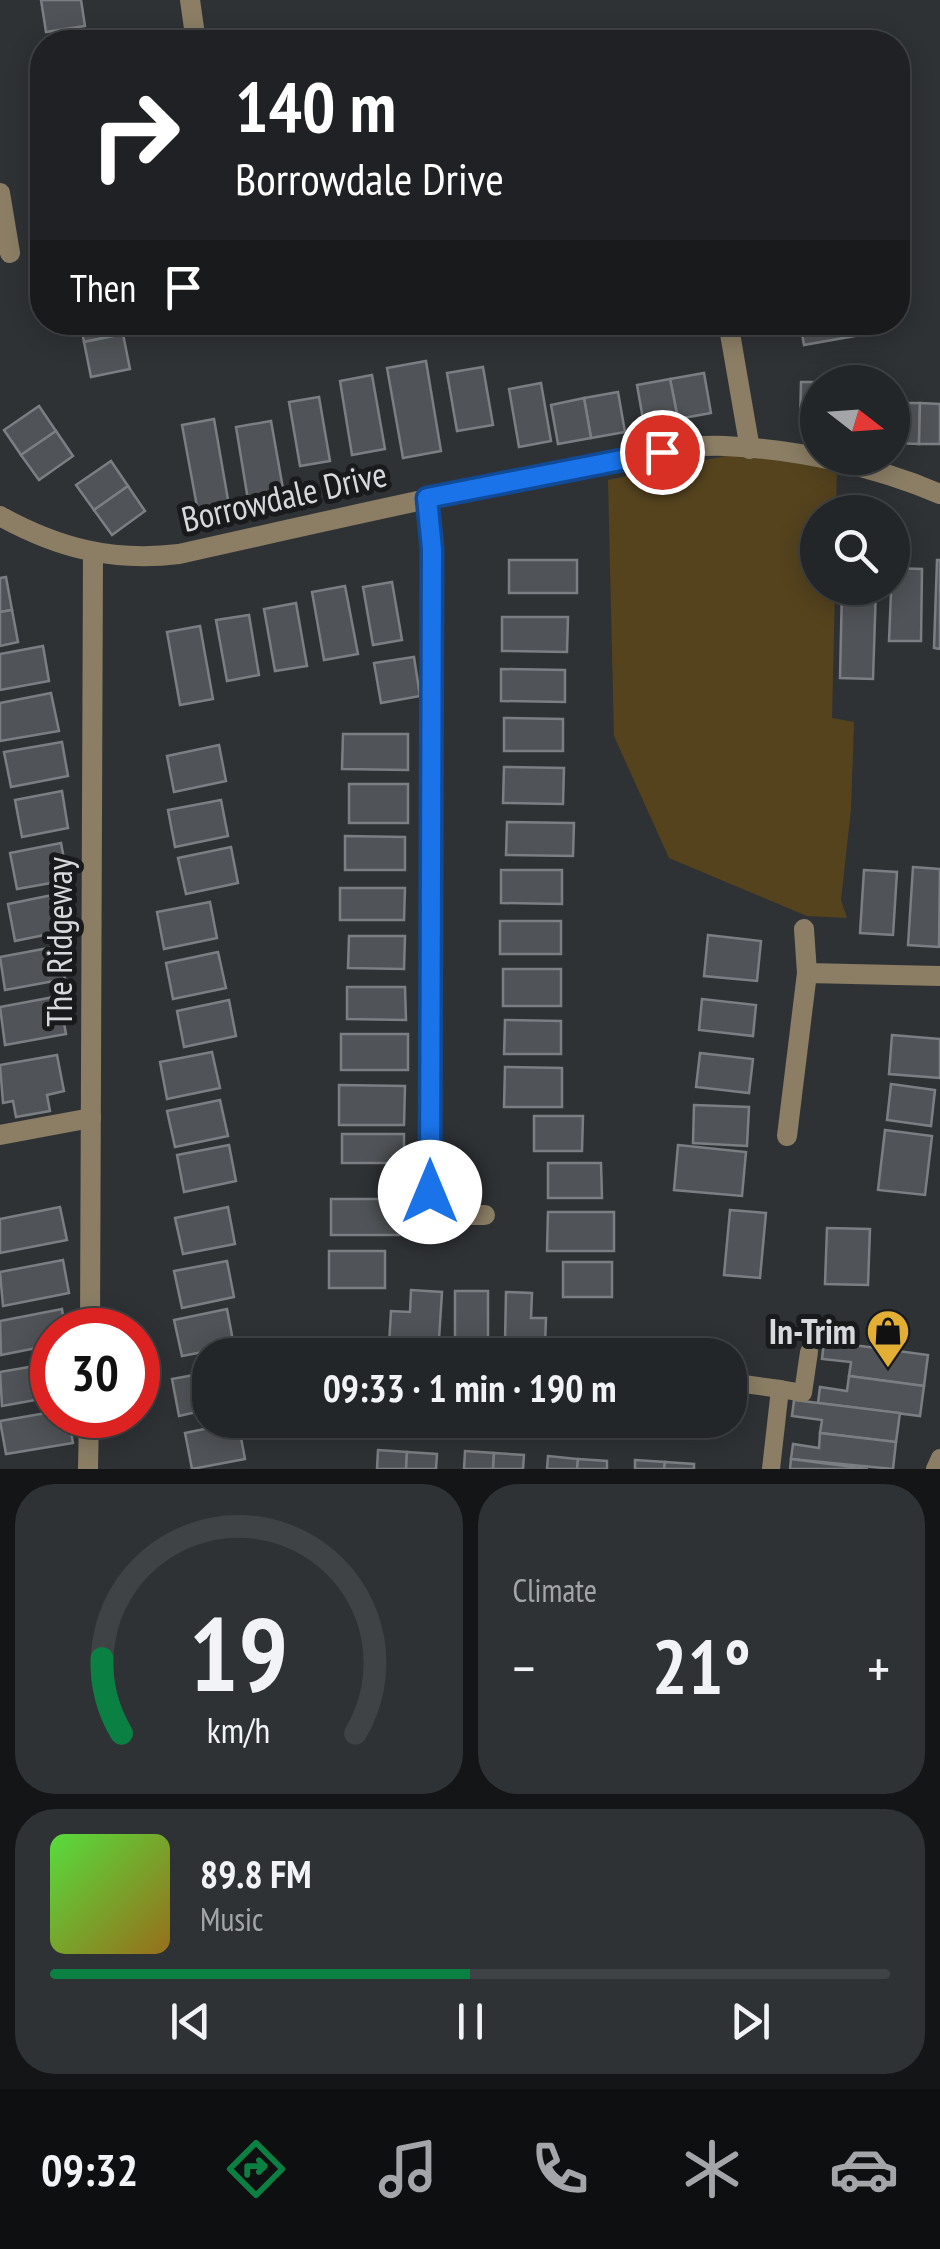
<!DOCTYPE html>
<html lang="en">
<head>
<meta charset="utf-8">
<style>
  :root { --surface:#232628; --page:#2f3234; --text:#f1f3f6; --muted:#a3a5a8; --line:#404345; --accent:#0b8043 }
  body { margin:0; font-family:"PT Sans Narrow",sans-serif; background:var(--page); color:var(--text); height:100vh; display:flex; flex-direction:column; font-size:38px; white-space:nowrap }
  * { box-sizing:border-box; margin:0 }
  p { font-size:32px; color:var(--muted) }
  .icon { flex:none; width:55px; height:55px; fill:none; stroke:currentColor; stroke-width:2; stroke-linecap:round; stroke-linejoin:round }
  .map { position:relative; height:1469px; overflow:hidden }
  .details { display:flex; flex-direction:column; gap:15px; padding:15px; background:#131516; flex:1 }
  .details>* { flex:none }
  .guide { position:absolute; left:30px; top:30px; width:880px; height:305px; border-radius:40px; box-shadow:0 5px 25px #0003,0 0 0 2px var(--line); background:#202124; color:#fff; overflow:hidden }
  .needle { width:65px; rotate:107deg }
  .fabs { position:absolute; left:800px; top:365px; display:grid; gap:20px }
  .fabs a { display:grid; place-items:center; width:110px; height:110px; border-radius:50%; background:var(--surface); box-shadow:0 5px 25px #0003,0 0 0 2px var(--line); font-size:50px }
  .speed { position:absolute; left:30px; top:1308px; display:flex; gap:20px; font-size:50px; font-weight:700; text-align:center }
  .speed>* { display:grid; place-content:center; width:130px; height:130px; border-radius:50%; background:var(--surface); box-shadow:0 5px 25px #0003,0 0 0 2px var(--line); line-height:1 }
  .speed .limit { border:15px solid #d22; background:#fff; color:#111 }
  .pin { position:absolute; display:grid; place-items:center; width:85px; height:85px; color:#fff; margin:-42px; border:5px solid #fff; border-radius:50%; box-shadow:0 2px 10px #0007 }
  .me { position:absolute; width:110px; margin:-55px; rotate:0deg; stroke-linejoin:round; filter:drop-shadow(0 0 8px #0008) }
  .turn { display:flex; align-items:center; gap:35px; height:210px; padding:0 40px; font-size:45px }
  .turn .icon { width:130px; height:130px; stroke-width:2.5 }
  .turn b { display:block; font-size:70px; line-height:85px }
  .then { display:flex; align-items:center; height:95px; padding:0 40px; background:#0003; gap:20px; font-size:38px }
  .big { font-size:75px; font-weight:600; line-height:1.1 }
  .details .card { flex:1; display:flex; flex-direction:column; justify-content:center; gap:15px; min-width:0; padding:0 35px; border-radius:40px; background:var(--page) }
  .details .dial { align-items:center; gap:0 }
  .dial svg { height:260px; overflow:visible; fill:none; stroke:var(--line); stroke-width:7; stroke-linecap:round; text-anchor:middle }
  .dial text { fill:var(--text); stroke:none }
  .song { display:flex; align-items:center; gap:30px }
  .cover { width:120px; height:120px; border-radius:15px; background:linear-gradient(135deg,hsl(110 70% 55%),hsl(40 70% 35%)) }
  .played { height:10px; border-radius:5px; background:linear-gradient(90deg,var(--accent) 50%,var(--line) 50%) }
  .keys { display:flex; justify-content:space-around; direction:ltr }
  .heat { display:flex; justify-content:space-between; align-items:center; font-size:55px; direction:ltr }
  .details .tiles { flex:1; display:grid; gap:15px; grid-template-columns:1fr 1fr }
  .card:last-child { grid-column:span 2 }
  .trip { position:absolute; left:192px; top:1338px; width:555px; height:100px; border-radius:40px; background:var(--surface); box-shadow:0 5px 25px #0003,0 0 0 2px var(--line); font-weight:600; line-height:100px; text-align:center }
  .dock { display:flex; height:160px; justify-content:space-around; align-items:center; background:#0e0f10; color:var(--muted) }
  .dock .icon { width:70px; height:70px }
  .dock .on { color:var(--accent) }
  .dock b { font-size:45px; color:var(--text) }
  .map>svg:first-child { display:block }
  .green { fill:#55431e }
  .building { fill:#505357; stroke:#7b7f83; stroke-width:2.5 }
  .lines { fill:none; stroke-linecap:round; stroke-linejoin:round }
  .lane { stroke:#8b7e65; stroke-width:18 }
  .street { stroke:#8b7e65; stroke-width:20 }
  .route-casing { stroke:#114b97; stroke-width:25 }
  .route { stroke:#1a73e8; stroke-width:18 }
  .labels { text-anchor:middle; dominant-baseline:central; stroke-width:10; stroke-linejoin:round; paint-order:stroke }
  .street-label { font-size:35px; fill:#d8d9dc; stroke:#181a1b }
  .poi-label { font-size:35px; font-weight:bold; fill:#d8d9dc; stroke:#181a1b; text-anchor:end }
</style>
</head>
<body>
<div class="map">
<svg width="940" height="1469" viewBox="0 0 940 1469">
  <rect width="100%" height="100%" fill="#2f3235"/>
  <polygon class="green" points="735,454 837,464 836,512 818,512 818,588 835,588 832,718 854,722 851,809 841,900 847,918 807,916 669,858 614,736 608,480"/>
  <g class="building">
    <polygon points="41,0 81,0 85,26 46,32"/>
    <polygon points="80,322 121,322 123,334 84,342"/>
    <polygon points="295,322 328,322 330,329 297,335"/>
    <polygon points="625,322 676,322 627,331"/>
    <polygon points="800,322 870,322 872,333 804,345"/>
    <polygon points="123,334 130,369 91,377 84,342"/>
    <polygon points="426,361 441,451 403,458 387,368"/>
    <polygon points="483,367 493,425 457,431 447,373"/>
    <polygon points="704,373 711,413 678,419 670,379"/>
    <polygon points="372,375 385,449 352,455 340,381"/>
    <polygon points="670,379 678,419 644,425 637,385"/>
    <polygon points="801,382 827,382 818,382 818,423 800,423"/>
    <polygon points="541,383 551,441 519,447 509,389"/>
    <polygon points="618,392 625,432 591,438 584,398"/>
    <polygon points="319,397 330,461 300,466 289,402"/>
    <polygon points="584,398 591,438 558,444 551,405"/>
    <polygon points="892,403 920,403 919,444 892,443"/>
    <polygon points="920,403 940,404 940,444 919,444"/>
    <polygon points="39,406 56,431 21,455 4,430"/>
    <polygon points="214,419 231,517 200,523 182,425"/>
    <polygon points="271,421 285,500 249,506 236,427"/>
    <polygon points="56,431 73,456 39,480 21,455"/>
    <polygon points="111,461 128,486 94,510 76,485"/>
    <polygon points="128,486 145,511 112,535 94,510"/>
    <rect x="509" y="560" width="68" height="33"/>
    <polygon points="937,560 940,560 940,649 934,648"/>
    <polygon points="892,568 922,569 921,641 889,641"/>
    <polygon points="6,577 12,610 0,612 0,578"/>
    <polygon points="392,582 402,640 373,645 363,587"/>
    <polygon points="345,586 358,654 324,660 312,592"/>
    <polygon points="842,588 876,588 873,679 840,678"/>
    <polygon points="296,603 307,666 275,671 264,609"/>
    <polygon points="12,610 18,642 0,646 0,612"/>
    <polygon points="249,615 259,675 227,681 216,620"/>
    <polygon points="502,617 568,617 567,652 502,651"/>
    <polygon points="200,626 213,699 180,705 167,632"/>
    <polygon points="43,646 49,681 0,690 0,654"/>
    <polygon points="414,657 420,696 381,703 374,663"/>
    <polygon points="501,669 565,670 565,702 501,701"/>
    <polygon points="51,693 59,731 0,741 0,703"/>
    <polygon points="504,718 563,719 563,751 504,751"/>
    <polygon points="343,734 408,734 408,770 342,769"/>
    <polygon points="62,742 68,776 11,787 4,752"/>
    <polygon points="219,745 226,781 174,792 167,756"/>
    <polygon points="504,767 564,768 563,804 503,803"/>
    <rect x="349" y="784" width="59" height="39"/>
    <polygon points="62,791 68,828 22,837 15,800"/>
    <polygon points="221,800 228,836 175,847 168,810"/>
    <polygon points="507,822 574,823 573,856 506,855"/>
    <polygon points="345,836 405,837 405,870 345,870"/>
    <polygon points="61,843 68,880 17,889 10,853"/>
    <polygon points="231,847 238,883 186,894 178,858"/>
    <polygon points="913,867 940,869 939,947 908,945"/>
    <polygon points="501,870 562,870 562,904 501,903"/>
    <polygon points="864,870 897,872 893,935 860,933"/>
    <polygon points="340,888 405,888 404,920 340,920"/>
    <polygon points="62,893 69,930 15,941 8,904"/>
    <polygon points="210,902 217,938 164,949 157,912"/>
    <rect x="500" y="921" width="61" height="33"/>
    <polygon points="708,935 761,941 757,981 704,976"/>
    <polygon points="349,936 405,936 404,969 348,968"/>
    <polygon points="59,946 65,979 5,990 0,957"/>
    <polygon points="218,952 226,988 173,999 166,963"/>
    <rect x="503" y="969" width="58" height="37"/>
    <polygon points="347,987 405,987 406,1020 347,1019"/>
    <polygon points="59,996 66,1034 5,1045 0,1007"/>
    <polygon points="702,999 756,1005 753,1036 699,1030"/>
    <polygon points="229,1000 236,1036 184,1047 177,1011"/>
    <polygon points="505,1020 561,1021 561,1054 504,1054"/>
    <rect x="341" y="1034" width="67" height="36"/>
    <polygon points="892,1035 940,1039 940,1078 889,1074"/>
    <polygon points="212,1052 220,1088 167,1099 160,1062"/>
    <polygon points="700,1053 753,1059 749,1093 696,1087"/>
    <polygon points="57,1055 64,1091 47,1095 50,1111 16,1117 13,1101 3,1103 0,1065"/>
    <polygon points="505,1067 562,1068 562,1107 504,1107"/>
    <polygon points="891,1084 935,1090 931,1126 887,1120"/>
    <polygon points="339,1085 405,1086 404,1125 339,1125"/>
    <polygon points="220,1100 228,1136 175,1147 167,1111"/>
    <polygon points="694,1105 749,1107 747,1146 693,1143"/>
    <polygon points="534,1116 583,1116 582,1151 534,1151"/>
    <polygon points="885,1130 932,1136 925,1195 878,1190"/>
    <rect x="342" y="1134" width="62" height="29"/>
    <polygon points="229,1145 236,1181 184,1192 177,1155"/>
    <polygon points="678,1145 746,1152 742,1196 674,1190"/>
    <polygon points="548,1163 601,1163 602,1198 548,1198"/>
    <rect x="331" y="1199" width="68" height="36"/>
    <polygon points="60,1207 67,1240 0,1253 0,1219"/>
    <polygon points="228,1207 235,1244 183,1254 175,1218"/>
    <polygon points="730,1210 766,1213 760,1278 724,1275"/>
    <polygon points="548,1212 614,1212 614,1251 547,1251"/>
    <polygon points="827,1228 870,1229 868,1285 825,1284"/>
    <rect x="329" y="1251" width="56" height="37"/>
    <polygon points="63,1260 69,1293 3,1306 0,1272"/>
    <polygon points="227,1261 234,1297 182,1308 174,1271"/>
    <rect x="563" y="1262" width="49" height="35"/>
    <polygon points="411,1290 442,1292 438,1355 407,1355 408,1346 389,1345 391,1311 410,1312"/>
    <rect x="455" y="1291" width="33" height="52"/>
    <polygon points="506,1292 532,1293 531,1318 546,1318 545,1344 505,1343"/>
    <polygon points="62,1309 65,1330 52,1330 52,1345 1,1355 0,1321"/>
    <polygon points="227,1309 234,1346 182,1356 174,1320"/>
    <polygon points="824,1341 928,1355 924,1386 849,1376 851,1362 822,1359"/>
    <polygon points="52,1363 52,1397 2,1406 0,1372"/>
    <polygon points="210,1372 210,1409 179,1416 172,1379"/>
    <polygon points="849,1376 924,1386 920,1416 818,1403 820,1387 847,1391"/>
    <polygon points="794,1400 900,1413 896,1442 820,1433 822,1420 792,1416"/>
    <polygon points="52,1412 52,1415 68,1415 73,1443 6,1454 0,1421"/>
    <polygon points="238,1422 245,1459 192,1469 185,1433"/>
    <polygon points="820,1433 896,1442 893,1469 791,1459 793,1444 819,1448"/>
    <polygon points="378,1450 407,1452 406,1469 377,1469"/>
    <polygon points="465,1451 494,1453 493,1469 464,1469"/>
    <polygon points="407,1452 437,1454 436,1469 406,1469"/>
    <polygon points="494,1453 524,1455 523,1469 493,1469"/>
    <polygon points="548,1456 578,1459 577,1469 547,1469"/>
    <polygon points="578,1459 607,1461 607,1469 577,1469"/>
    <polygon points="791,1459 868,1469 790,1469"/>
    <polygon points="635,1460 665,1462 664,1469 635,1469"/>
    <polygon points="665,1462 694,1464 694,1469 664,1469"/>
  </g>
  <g class="lines">
    <g class="lane">
      <polyline points="730,1382 780,1389 771,1469"/>
      <polyline points="780,1389 803,1393 809,1352"/>
      <polyline points="935,1469 940,1458"/>
    </g>
    <g class="street">
      <polyline points="190,0 196,42"/>
      <polyline points="0,193 10,253"/>
      <polyline points="728,322 750,449"/>
      <polyline points="427,498 432,549 431,1215 485,1215"/>
      <path d="M0,516C58,548 112,562 179,554C303,526 427,498 552,473C607,462 668,444 725,446C796,449 875,466 940,494"/>
      <polyline points="804,929 807,973 940,976"/>
      <polyline points="0,1135 91,1118"/>
      <polyline points="787,1136 807,973"/>
      <polyline points="90,1330 93,554"/>
      <polyline points="88,1469 89,1415"/>
    </g>
  </g>
  <g class="lines">
    <g class="route-casing">
      <polyline id="route" points="430,1192 432,549 427,498 662,452"/>
    </g>
    <use href="#route" class="route"/>
  </g>
  <defs>
    <g id="shop-pin" transform="scale(2.25)"><path d="M0 17L-7.5 6A9.5 9.5 0 1 1 7.5 6Z" fill="#e2af34" stroke="#181a1b"/><path d="M-5-2.5h2.3a2.7 3.5 0 0 1 5.4 0H5L5.5 6h-11ZM-1.5-2.5h3a1.5 2.3 0 0 0-3 0Z" fill="#111"/></g>
  </defs>
  <g fill-rule="evenodd">
    <use href="#shop-pin" x="888" y="1331"/>
  </g>
  <g class="labels">
    <g class="street-label">
      <text transform="translate(284 496) rotate(-13)">Borrowdale Drive</text>
      <text transform="translate(59 942) rotate(-90)">The Ridgeway</text>
    </g>
    <g class="poi-label">
      <text x="856" y="1331">In-Trim</text>
    </g>
  </g>
</svg>
<div class="fabs">
<a><svg class="needle" viewBox="-14 -14 28 28"><path d="M0-13l5 13h-10z" fill="#e53935"/><path d="M0 13l5-13h-10z" fill="#a3a5a8"/></svg></a>
<a><svg class="icon" aria-label="search" viewBox="0 0 24 24"><circle cx="10" cy="10" r="6"/><path d="M15 15l6 6"/></svg></a>
</div>
<div class="speed"><div class="limit">30</div></div>
<div class="pin" style="left:662px;top:452px;background:#d93025"><svg class="icon" aria-label="arrive" viewBox="0 0 24 24"><path d="M6 21V4h12l-3 4 3 4H6"/></svg></div>
<svg class="me" style="left:430px;top:1192px" viewBox="-20 -20 40 40"><circle r="19" fill="#fff"/><path d="M0-13L10 11 0 6-10 11z" fill="#1a73e8"/></svg>
<div class="trip">09:33 · 1 min · 190 m</div>
<div class="guide">
<div class="turn"><svg class="icon" aria-label="right" viewBox="0 0 24 24"><path d="M7 20v-9h11M14 6l5 5-5 5"/></svg><div><b>140 m</b>Borrowdale Drive</div></div>
<div class="then">Then<svg class="icon" aria-label="arrive" viewBox="0 0 24 24"><path d="M6 21V4h12l-3 4 3 4H6"/></svg></div>
</div>
</div>
<section class="details">
<div class="tiles">
<div class="card dial"><svg viewBox="0 0 100 80">
<path d="M14 69A42 42 0 1 1 86 69"/>
<path d="M14 69A42 42 0 0 1 8 46" stroke="#0b8043"/>
<text x="50" y="56" font-size="32" font-weight="700">19</text>
<text x="50" y="72" font-size="11">km/h</text>
</svg></div>
<div class="card"><p>Climate</p>
<div class="heat"><a>−</a><b class="big">21°</b><a>+</a></div>
</div>
<div class="card">
<div class="song"><i class="cover"></i><div><b>89.8 FM</b><p>Music</p></div></div>
<div class="played"></div>
<div class="keys"><svg class="icon" aria-label="previous" viewBox="0 0 24 24"><path d="M18 5L8 12l10 7zM5 5v14"/></svg><svg class="icon" aria-label="pause" viewBox="0 0 24 24"><path d="M8 5v14M16 5v14"/></svg><svg class="icon" aria-label="next" viewBox="0 0 24 24"><path d="M6 5l10 7-10 7zM19 5v14"/></svg></div>
</div>
</div>
</section>
<nav class="dock">
<b>09:32</b>
<svg class="icon on" aria-label="directions" viewBox="0 0 24 24"><path d="M12 3l9 9-9 9-9-9zM9 14v-3h6M13 9l2 2-2 2"/></svg>
<svg class="icon" aria-label="music" viewBox="0 0 24 24"><path d="M9 18V5l10-2v13"/><circle cx="6" cy="18" r="3"/><circle cx="16" cy="16" r="3"/></svg>
<svg class="icon" aria-label="phone" viewBox="0 0 24 24"><path d="M5 4h4l2 5-3 2q2 4 5 5l2-3 5 2v4C11 20 4 13 5 4z"/></svg>
<svg class="icon" aria-label="climate" viewBox="0 0 24 24"><path d="M12 3v18M4 7l16 10M4 17L20 7"/></svg>
<svg class="icon" aria-label="car" viewBox="0 0 24 24"><path d="M5 17H2v-5l4-1 3-4h7l3 4 3 1v5h-3M9 17h6M6 11h13"/><circle cx="7" cy="17" r="2"/><circle cx="17" cy="17" r="2"/></svg>
</nav>
</body>
</html>
